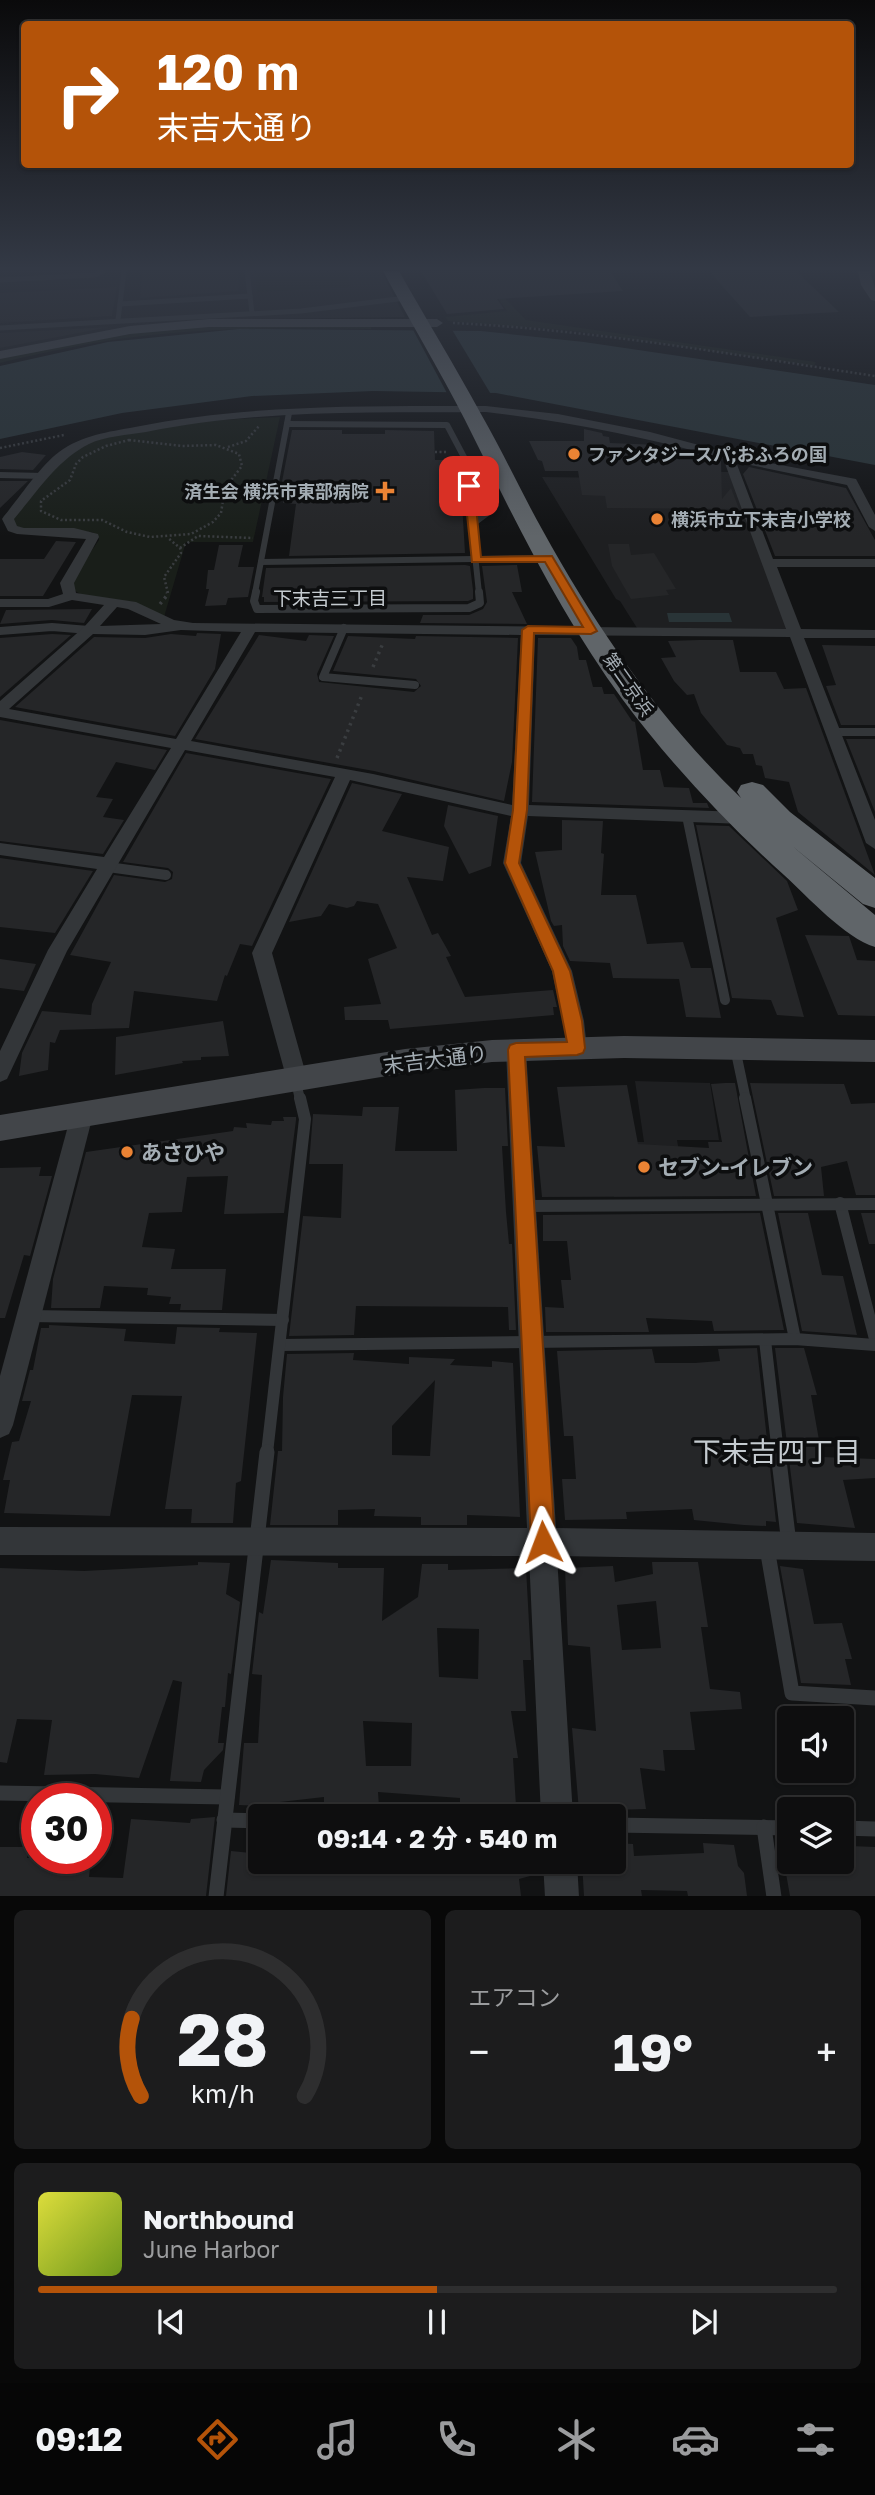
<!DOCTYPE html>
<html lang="ja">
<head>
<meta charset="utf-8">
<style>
  :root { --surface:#0e0e0f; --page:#1c1c1d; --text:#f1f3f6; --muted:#9b9c9e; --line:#2e2e2f; --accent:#b45309 }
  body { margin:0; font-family:"Golos Text","Noto Sans JP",sans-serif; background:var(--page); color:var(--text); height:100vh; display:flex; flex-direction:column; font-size:26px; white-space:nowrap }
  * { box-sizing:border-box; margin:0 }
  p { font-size:23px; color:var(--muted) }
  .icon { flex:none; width:38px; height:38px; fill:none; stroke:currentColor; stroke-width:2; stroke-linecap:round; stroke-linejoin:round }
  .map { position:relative; height:1896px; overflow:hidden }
  .drawer { display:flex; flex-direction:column; gap:14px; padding:14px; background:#080808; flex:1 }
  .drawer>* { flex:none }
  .guide { position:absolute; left:21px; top:21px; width:833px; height:147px; border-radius:7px; box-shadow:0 2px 5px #0004,0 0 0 2px var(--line); background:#b45309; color:#fff; overflow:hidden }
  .tools { position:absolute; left:777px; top:1706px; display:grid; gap:14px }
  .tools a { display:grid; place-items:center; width:77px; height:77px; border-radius:7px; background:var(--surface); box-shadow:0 2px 5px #0004,0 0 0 2px var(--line); font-size:35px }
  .speed { position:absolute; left:21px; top:1783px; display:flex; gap:14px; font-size:35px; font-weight:700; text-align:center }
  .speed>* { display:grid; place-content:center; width:91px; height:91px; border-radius:50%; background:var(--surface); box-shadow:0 2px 5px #0004,0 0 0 2px var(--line); line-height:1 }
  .speed .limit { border:10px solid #d22; background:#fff; color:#111 }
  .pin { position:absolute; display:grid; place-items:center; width:60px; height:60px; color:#fff; margin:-30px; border-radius:14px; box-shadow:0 4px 10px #0006 }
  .me { position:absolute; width:77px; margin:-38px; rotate:357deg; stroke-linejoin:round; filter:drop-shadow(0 0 5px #0008) }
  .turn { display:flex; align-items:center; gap:24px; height:147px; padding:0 21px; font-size:32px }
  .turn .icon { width:91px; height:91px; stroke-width:2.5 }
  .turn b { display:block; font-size:49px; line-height:60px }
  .big { font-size:52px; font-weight:700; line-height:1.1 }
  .drawer .card { flex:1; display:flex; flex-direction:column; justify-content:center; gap:10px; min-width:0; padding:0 24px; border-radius:10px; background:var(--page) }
  .drawer .dial { align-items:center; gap:0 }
  .dial svg { height:182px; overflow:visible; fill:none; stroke:var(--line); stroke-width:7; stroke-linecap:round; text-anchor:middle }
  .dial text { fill:var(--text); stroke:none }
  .song { display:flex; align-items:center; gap:21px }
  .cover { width:84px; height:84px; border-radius:10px; background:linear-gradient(135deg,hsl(60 70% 55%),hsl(80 70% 35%)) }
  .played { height:7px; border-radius:4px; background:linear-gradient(90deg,var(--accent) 50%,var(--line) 50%) }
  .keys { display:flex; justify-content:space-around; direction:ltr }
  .heat { display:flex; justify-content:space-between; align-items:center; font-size:38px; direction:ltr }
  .drawer .tiles { flex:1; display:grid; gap:14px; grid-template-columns:1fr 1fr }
  .card:last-child { grid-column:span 2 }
  .trip { position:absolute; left:248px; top:1804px; width:378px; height:70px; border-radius:7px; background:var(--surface); box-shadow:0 2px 5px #0004,0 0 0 2px var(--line); font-weight:700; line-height:70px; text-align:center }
  .tab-bar { display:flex; height:112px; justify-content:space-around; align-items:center; background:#060606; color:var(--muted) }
  .tab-bar .icon { width:49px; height:49px }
  .tab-bar .on { color:var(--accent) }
  .tab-bar b { font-size:32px; color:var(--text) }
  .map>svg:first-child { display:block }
  .built { fill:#1e1f21 }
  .green { fill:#191e19 }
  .water { fill:#293437 }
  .pier { fill:#121314 }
  .building { fill:#252628; fill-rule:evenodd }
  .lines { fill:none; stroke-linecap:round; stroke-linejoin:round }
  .path-far1 { stroke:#3a3d40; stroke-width:2.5; stroke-dasharray:2 2.5; stroke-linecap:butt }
  .path { stroke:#3a3d40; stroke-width:3.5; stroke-dasharray:2.5 4.5; stroke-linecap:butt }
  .lane-far5 { stroke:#333639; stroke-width:5 }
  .lane-far4 { stroke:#333639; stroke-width:6 }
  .lane-far3 { stroke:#333639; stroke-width:8 }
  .lane-far2 { stroke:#333639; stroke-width:10 }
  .lane-far1 { stroke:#333639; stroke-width:12 }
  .lane { stroke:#333639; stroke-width:15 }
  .street { fill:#333639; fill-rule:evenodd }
  .secondary { fill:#424549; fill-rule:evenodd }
  .highway { fill:#606569; fill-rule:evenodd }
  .route { fill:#b45309; stroke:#753606; stroke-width:2 }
  .poi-dot { fill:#ea8334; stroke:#0d0e0f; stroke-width:2.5 }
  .labels { text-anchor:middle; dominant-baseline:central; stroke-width:7; stroke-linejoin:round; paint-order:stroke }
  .far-poi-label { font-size:18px; font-weight:bold; fill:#a4adb4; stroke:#0d0e0f; text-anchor:start }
  .far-street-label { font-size:18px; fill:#a4adb4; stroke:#0d0e0f }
  .far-neighbourhood-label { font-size:19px; fill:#c5cbd0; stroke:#0d0e0f }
  .street-label { font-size:21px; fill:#a4adb4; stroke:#0d0e0f }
  .poi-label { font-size:21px; font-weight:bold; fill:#a4adb4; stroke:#0d0e0f; text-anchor:start }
  .near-neighbourhood-label { font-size:28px; fill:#c5cbd0; stroke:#0d0e0f }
</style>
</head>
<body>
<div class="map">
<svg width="875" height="1897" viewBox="0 0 875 1897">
  <rect width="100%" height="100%" fill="#121314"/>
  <g class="built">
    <polygon points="0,271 381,271 405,317 248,319 0,353"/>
    <polygon points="620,472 730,472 788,627 784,630 637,628 620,601 616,599 542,477 621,478"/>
    <polygon points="635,1081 710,1083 719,1140 677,1140 687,1196 614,1197 607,1142 644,1142"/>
  </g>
  <g class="green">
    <polygon points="255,271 346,271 351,287 257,292"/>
    <polygon points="479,271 526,320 816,362 814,366 574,331 448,321 445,317 507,311"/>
    <path d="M372,325L371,329C298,328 225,327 152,335C101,340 50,351 0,363V358C65,343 134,329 201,326C258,323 315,325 372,325Z"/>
    <path d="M280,417L253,542H186L164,617L133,602L82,595L72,589L76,573L99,540L98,536L92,532L34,531L15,526L12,518C29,498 45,475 65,457C99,425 231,419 280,417Z"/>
  </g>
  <g class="water">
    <polygon points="239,329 481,331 584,342 875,385 875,465 496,393 373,391 252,396 122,413 0,439 0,366 108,342"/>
    <polygon points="667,613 729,613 732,622 669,622"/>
  </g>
  <polygon class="pier" points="412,328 451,328 492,396 448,395"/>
  <g class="building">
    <polygon points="142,271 238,271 239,291 140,298"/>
    <polygon points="421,271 610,271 623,291 497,299 504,309 447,314"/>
    <polygon points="709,271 796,271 839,312 750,317"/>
    <polygon points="117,287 112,316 0,323 0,293"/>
    <polygon points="110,327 0,348 0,333"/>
    <polygon points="584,429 602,433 603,436 609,437 610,443 659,445 647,454 718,459 721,461 722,499 731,488 739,509 607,508 605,496 582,495 578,471 545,471 542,461 538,460 529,441 584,441"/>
    <polygon points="292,430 342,430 342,434 385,434 385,430 434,431 435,460 446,460 446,470 460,469 465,553 289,556 296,504 283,503 284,492 280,492"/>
    <polygon points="22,452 46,455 33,470 0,469 0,457"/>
    <polygon points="749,467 846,488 875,540 875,556 775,556 743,474"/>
    <polygon points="0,481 28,481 0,508"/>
    <polygon points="56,541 76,542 43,596 0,596 0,559 44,559"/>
    <polygon points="608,544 629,544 631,555 654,553 676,589 666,590 669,595 631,599 612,566"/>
    <polygon points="219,545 243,545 238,567 254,567 248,597 228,598 226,605 205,606 209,589 206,589 208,570 214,570"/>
    <polygon points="465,565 470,566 473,590 473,599 468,601 264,602 264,597 262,597 266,568"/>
    <polygon points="517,565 522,592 512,592 527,624 420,623 423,615 469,615 483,609 487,602 482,566"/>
    <polygon points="92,609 84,623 52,620 0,624 6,610"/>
    <polygon points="197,633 221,634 215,669 175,736 15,707 94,637 145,638 171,634 196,636"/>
    <polygon points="52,634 71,635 0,697 0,638"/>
    <polygon points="259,635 306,641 309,635 334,636 317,674 319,682 414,692 421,686 416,679 333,671 348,636 415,639 416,636 518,638 512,762 504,801 374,771 195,739"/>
    <polygon points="538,638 571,638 577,647 579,660 586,660 593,687 602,687 604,694 614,694 632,721 635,722 643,770 660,770 664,787 689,788 693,803 707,803 709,808 532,802"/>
    <polygon points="699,640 733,640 740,672 776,672 784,689 806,688 875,875 798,812 789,782 765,778 762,766 756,765 753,754 743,754 740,748 727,745 701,713 694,694 687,695 674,681 661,658 676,657 668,641"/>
    <polygon points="822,645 875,646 875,725 841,725 826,686 836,685"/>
    <polygon points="0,720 167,750 155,770 116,762 96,797 113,799 103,817 124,820 103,854 0,841"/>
    <polygon points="846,739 875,739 875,812"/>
    <polygon points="186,753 331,779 252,946 240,944 227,976 225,975 217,1001 134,991 129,1028 60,1030 55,1043 50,1042 48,1070 19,1076 22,1053 42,1011 91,1015 92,1004 111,962 70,955 114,875 165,882 172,879 173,872 168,868 123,862"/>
    <polygon points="352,783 402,794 382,831 449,847 443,881 407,877 432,935 438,933 451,956 446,957 465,997 553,990 557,1007 553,1007 554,1015 390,1029 388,1020 345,1020 344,1007 381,1004 368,959 397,948 378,904 357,901 354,906 347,908 329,904 321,916 289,922"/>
    <polygon points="448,805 498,816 491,866 469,874 444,826"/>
    <polygon points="562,820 603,821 601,853 604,854 601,895 636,895 647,944 683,942 691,968 711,968 721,1018 686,1017 679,979 613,978 610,963 570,961 563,946 562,925 554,926 551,921 535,852 562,850"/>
    <polygon points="696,825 729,826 787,881 798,910 776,918 804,1017 777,1015 771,1000 732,998"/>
    <polygon points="0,858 93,871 55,933 0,927"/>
    <polygon points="805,935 849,936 857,960 875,961 875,1016 838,1015"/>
    <polygon points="0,959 36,964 24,991 0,988"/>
    <polygon points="223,1021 229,1056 201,1057 201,1060 182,1061 183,1063 115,1075 116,1037"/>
    <polygon points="725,1083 735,1083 756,1196 542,1197 537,1146 565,1147 557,1087 627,1085 638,1144 709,1148 708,1142 722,1142 711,1084"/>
    <polygon points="750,1083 844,1084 851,1104 875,1103 875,1195 856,1195 847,1161 821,1167 824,1196 774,1196"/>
    <polygon points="484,1088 505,1088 508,1146 502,1146 506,1212 509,1244 512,1244 516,1330 509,1330 508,1307 356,1306 354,1335 289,1336 303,1216 341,1218 343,1164 309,1164 313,1114 362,1116 363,1107 399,1107 395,1151 457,1151 455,1090"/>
    <polygon points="283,1117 296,1117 296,1120 284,1213 224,1214 228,1176 187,1177 182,1212 149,1213 142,1247 175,1249 171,1269 226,1269 222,1310 180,1310 181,1304 169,1304 171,1297 147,1295 148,1288 104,1286 100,1308 51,1308 53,1279 86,1152 233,1131 234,1127 247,1128 246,1123 271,1125 272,1121 284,1121"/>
    <polygon points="41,1167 39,1176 52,1176 30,1256 24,1255 5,1318 0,1318 0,1168"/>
    <polygon points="760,1213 784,1330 714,1331 712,1321 646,1318 649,1332 546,1332 545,1307 564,1308 561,1280 571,1280 567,1241 543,1241 543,1215"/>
    <polygon points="778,1213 808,1213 822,1275 843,1276 857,1335 802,1331"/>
    <polygon points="861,1213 875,1213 875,1244 869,1244"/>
    <polygon points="49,1325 126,1329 124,1341 175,1344 177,1327 220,1328 219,1332 257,1333 241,1481 236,1483 233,1523 191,1523 192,1509 165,1509 182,1396 132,1395 110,1516 4,1513 10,1480 3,1480 12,1442 19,1441 31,1401 22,1401 30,1370 33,1370 41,1328 49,1328"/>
    <polygon points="757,1348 776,1522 766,1521 766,1526 744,1525 694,1520 692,1509 626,1512 627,1519 565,1520 562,1479 576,1479 573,1436 564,1436 557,1351 652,1349 655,1363 695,1363 720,1361 718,1349"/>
    <polygon points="775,1348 804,1348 817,1395 811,1395 822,1457 875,1459 875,1478 843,1480 855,1528 797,1523"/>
    <path d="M354,1353L353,1360L409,1364V1357L455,1359L450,1365L492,1367V1361L513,1363L520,1517L467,1515V1525H421V1517L374,1516L375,1509L338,1510V1525H270L278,1451H282L283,1397L287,1354ZM435,1380L430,1456L392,1455V1426Z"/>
    <path d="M271,1560L338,1563V1568H384L382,1621L418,1597L422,1564H448V1570L526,1568L531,1660H523L526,1711H511L518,1758H513L516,1806H460V1798L378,1792L379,1807L324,1806V1797L280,1802L279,1807L239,1805L244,1743H258L262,1675L252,1674L259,1612L263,1614ZM437,1628L479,1629L478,1679L439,1677ZM363,1721L412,1723L411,1766H366Z"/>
    <polygon points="198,1562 230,1563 226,1594 240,1602 231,1674 228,1673 225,1707 222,1707 218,1743 224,1743 223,1750 204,1770 201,1782 170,1781 182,1682 173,1680 139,1778 95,1774 44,1775 52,1720 17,1719 7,1763 0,1762 0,1568 84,1571 198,1565"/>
    <path d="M652,1562H698L708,1627H701L710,1689L740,1692L742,1709L690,1712L695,1750H663L665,1771L640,1768L646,1809L579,1811L572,1728L596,1731L590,1647L568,1645L565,1568L613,1566L615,1582L653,1574ZM656,1601L661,1648L622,1650L617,1605Z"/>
    <polygon points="780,1566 803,1569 814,1624 842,1623 852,1659 845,1659 851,1685 801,1683"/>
    <polygon points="215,1817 206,1896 0,1896 0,1847 29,1847 27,1858 91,1858 89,1877 123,1878 131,1819 190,1823 191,1819"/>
    <polygon points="614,1843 633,1844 634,1856 704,1853 703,1843 734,1845 738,1866 744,1873 747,1896 688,1896 687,1891 641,1890 642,1896 584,1896 582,1862 614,1862"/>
    <polygon points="850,1846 875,1847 875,1896 790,1896 784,1862 853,1862"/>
    <polygon points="231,1851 261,1854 261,1862 540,1862 541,1873 519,1879 521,1896 226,1896"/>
  </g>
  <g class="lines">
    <g class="path-far1">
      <path d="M453,323C595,330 735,355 875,376"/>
      <polygon points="129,440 182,446 216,445 239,454 242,466 225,488 221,513 213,522 191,534 150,537 127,532 102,520 61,520 41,511 41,501 70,480 76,464 83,457 106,446"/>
      <polyline points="228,447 246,441 259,426"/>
      <polyline points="0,448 64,435"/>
      <polyline points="435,452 448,452"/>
      <polyline points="180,548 198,536 253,538"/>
      <polyline points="168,593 164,577 181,553 180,548 168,538"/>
    </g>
    <g class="path">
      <polyline points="160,604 168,594 167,592"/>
      <polyline points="373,667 383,643"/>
      <polyline points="337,758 362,695"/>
    </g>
    <g class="lane-far5">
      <polyline points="247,271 252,313"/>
      <polyline points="0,280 95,275 103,271"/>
      <polyline points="120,304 250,296"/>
      <polyline points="118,320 124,271"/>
      <polyline points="0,328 301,311 406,298"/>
    </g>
    <g class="lane-far4">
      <polyline points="287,424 447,425 465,459 487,487 490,511 474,523"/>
      <polyline points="465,459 479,593"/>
      <polyline points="0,475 44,476"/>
      <polyline points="261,562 548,558"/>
      <polyline points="255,593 289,413"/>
    </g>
    <g class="lane-far3">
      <polyline points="256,592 254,601 257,609 469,608 480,603 479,592"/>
      <polyline points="344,628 323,677 415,685"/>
      <polyline points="0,631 52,627 89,630"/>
      <polyline points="832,732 875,732"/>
      <polyline points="687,815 688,818"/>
    </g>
    <g class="lane-far2">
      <polyline points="687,816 725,1000"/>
      <polyline points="108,867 166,875"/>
      <polyline points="735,1048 746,1100"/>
      <polyline points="296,1081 300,1100"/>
    </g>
    <g class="lane-far1">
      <polyline points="745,1098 795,1339"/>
      <polyline points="840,1203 875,1339"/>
      <polyline points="526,1206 875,1204"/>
      <polyline points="29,1316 283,1320"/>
      <polyline points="765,1340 778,1453"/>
      <polyline points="280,1345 795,1339 875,1345"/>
      <polyline points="267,1453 305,1119 300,1098"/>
    </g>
    <g class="lane">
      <polyline points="778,1452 789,1544"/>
      <polyline points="767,1548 792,1693 875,1698"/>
      <polyline points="0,1793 227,1797"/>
      <polyline points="224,1820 261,1821"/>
      <polyline points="614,1825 789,1828"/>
      <polyline points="764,1827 774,1897"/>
      <polyline points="842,1828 875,1829"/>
      <polyline points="216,1897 267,1452"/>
    </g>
    <g class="street">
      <path d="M486,406L558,414L650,432L759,461L856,479L875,515V531L869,527L847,485L736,462L773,559H875V567H777L801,629L875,630V638H804L875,820V849L866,843L790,637L535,635L529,805L744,812L753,818L744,824L528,816L521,863L572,971L584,1021L587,1048L584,1054L577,1056L570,1054L552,971L503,863L511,816L350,780L272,953L307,1078L304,1084L296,1087L288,1084L252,953L335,777L185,750L67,951L7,1079L0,1082V1051L48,950L97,869L0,855V843L104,857L171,748L0,717V701L84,627L104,605L72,600L49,607H0V599H48L63,594L60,583L86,539L17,534L8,531L2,519L4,516C20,497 40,466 59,452C82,435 108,432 135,427C250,404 369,406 486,406ZM486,412C567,421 644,437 723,458L786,629L193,623L174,620L136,602L76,593L74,583L99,537L98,534L74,528H24L17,526L14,519C37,492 57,460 89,444C105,436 128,435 146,432C257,409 373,413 486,412ZM117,607L128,609L161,624L100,626ZM181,630L241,632L176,739L9,709L93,634L145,635ZM255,632L521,635L512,805L373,774L191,741Z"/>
      <polygon points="516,1042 523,1044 526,1050 556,1528 875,1533 875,1561 557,1556 573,1816 541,1816 529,1556 0,1555 0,1527 527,1528 506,1050 509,1044"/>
      <polygon points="82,1106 90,1108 93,1115 13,1425 9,1434 0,1438 0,1376 71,1115 74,1108"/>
      <polygon points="543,1862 577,1862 579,1897 545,1897"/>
    </g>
    <g class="secondary">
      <polygon points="858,271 870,271 875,288 875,301 871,300 861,285"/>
      <polygon points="209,319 437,319 443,323 437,327 209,327 130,334 0,359 0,351 130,326"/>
      <polygon points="624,1036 875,1040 875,1062 624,1058 492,1062 405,1073 0,1141 0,1115 405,1049 492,1040"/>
    </g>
    <path class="highway" d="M383,271H399C426,319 455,366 481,414C503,452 521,492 543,531C597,629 660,720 741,798L737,792L741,785L752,782L763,785L790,812L875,878V908L863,904L791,845L875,915V947C845,938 808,897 784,875C725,822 671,764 623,700C559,613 513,516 465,420C439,369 410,321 383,271Z"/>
  </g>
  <linearGradient id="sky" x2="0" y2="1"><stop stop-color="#0a0a0b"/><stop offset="0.5" stop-color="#333945"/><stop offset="1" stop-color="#333945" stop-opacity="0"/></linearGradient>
  <rect width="875" height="537" fill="url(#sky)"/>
  <polygon class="route" points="469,483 474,486 481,557 552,556 597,631 591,634 534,633 527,810 519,863 570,971 582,1021 585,1048 583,1053 577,1055 525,1057 555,1542 551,1551 543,1554 535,1551 531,1542 508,1050 510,1045 516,1043 567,1042 553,971 505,863 513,810 522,630 528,626 583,627 545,562 472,562 464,486"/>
  <g class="poi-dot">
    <circle cx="574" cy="454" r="7"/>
    <path d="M381.5 480.5h7v7h7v7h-7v7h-7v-7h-7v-7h7z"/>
    <circle cx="657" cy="519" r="7"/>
    <circle cx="127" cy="1152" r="7"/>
    <circle cx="644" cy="1167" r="7"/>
  </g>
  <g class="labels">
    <g class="far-poi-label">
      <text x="588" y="454">ファンタジースパ;おふろの国</text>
      <text x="369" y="491" text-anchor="end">済生会 横浜市東部病院</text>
      <text x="671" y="519">横浜市立下末吉小学校</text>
    </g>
    <g class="far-street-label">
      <text transform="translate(629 684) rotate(55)">第二京浜</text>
    </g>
    <g class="far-neighbourhood-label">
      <text x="330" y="597">下末吉三丁目</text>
    </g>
    <g class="street-label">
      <text transform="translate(435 1059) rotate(-7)">末吉大通り</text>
    </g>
    <g class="poi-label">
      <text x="141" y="1152">あさひや</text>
      <text x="658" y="1167">セブン-イレブン</text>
    </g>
    <g class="near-neighbourhood-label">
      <text x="777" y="1451">下末吉四丁目</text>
    </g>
  </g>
</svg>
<div class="tools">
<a><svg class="icon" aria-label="sound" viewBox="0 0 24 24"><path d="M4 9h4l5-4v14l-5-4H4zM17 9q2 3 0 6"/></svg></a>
<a><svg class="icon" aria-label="layers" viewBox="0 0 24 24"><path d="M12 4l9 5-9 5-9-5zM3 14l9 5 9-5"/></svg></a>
</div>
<div class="speed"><div class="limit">30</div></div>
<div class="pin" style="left:469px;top:486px;background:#d93025"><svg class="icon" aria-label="arrive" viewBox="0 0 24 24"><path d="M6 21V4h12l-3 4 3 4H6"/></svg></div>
<svg class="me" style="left:543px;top:1542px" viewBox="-20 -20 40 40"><path d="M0-17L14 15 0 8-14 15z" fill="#b45309" stroke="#fff" stroke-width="4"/></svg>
<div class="trip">09:14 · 2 分 · 540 m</div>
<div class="guide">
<div class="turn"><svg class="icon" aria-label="right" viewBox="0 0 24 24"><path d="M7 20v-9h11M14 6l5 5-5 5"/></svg><div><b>120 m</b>末吉大通り</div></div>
</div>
</div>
<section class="drawer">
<div class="tiles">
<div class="card dial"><svg viewBox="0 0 100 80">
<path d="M14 69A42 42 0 1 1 86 69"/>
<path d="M14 69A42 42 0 0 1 10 35" stroke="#b45309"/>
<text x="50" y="56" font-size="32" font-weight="700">28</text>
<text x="50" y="72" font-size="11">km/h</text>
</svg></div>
<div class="card"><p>エアコン</p>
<div class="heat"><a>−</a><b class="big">19°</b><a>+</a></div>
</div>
<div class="card">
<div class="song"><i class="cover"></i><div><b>Northbound</b><p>June Harbor</p></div></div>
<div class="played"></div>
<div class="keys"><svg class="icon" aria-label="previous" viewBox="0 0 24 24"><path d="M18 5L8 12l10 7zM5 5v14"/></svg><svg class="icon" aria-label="pause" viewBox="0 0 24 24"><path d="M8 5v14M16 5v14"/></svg><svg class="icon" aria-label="next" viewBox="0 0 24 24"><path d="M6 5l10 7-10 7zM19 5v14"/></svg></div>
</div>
</div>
</section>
<nav class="tab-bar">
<b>09:12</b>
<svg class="icon on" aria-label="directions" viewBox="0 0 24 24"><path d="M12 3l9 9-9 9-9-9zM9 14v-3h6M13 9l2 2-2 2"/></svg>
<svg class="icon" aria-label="music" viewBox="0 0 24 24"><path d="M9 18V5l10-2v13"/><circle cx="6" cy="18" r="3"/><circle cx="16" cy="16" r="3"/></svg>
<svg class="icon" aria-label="phone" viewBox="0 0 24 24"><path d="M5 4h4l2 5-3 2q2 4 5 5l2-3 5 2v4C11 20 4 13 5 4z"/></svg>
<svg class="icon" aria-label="climate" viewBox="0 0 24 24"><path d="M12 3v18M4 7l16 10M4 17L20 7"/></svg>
<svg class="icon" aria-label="car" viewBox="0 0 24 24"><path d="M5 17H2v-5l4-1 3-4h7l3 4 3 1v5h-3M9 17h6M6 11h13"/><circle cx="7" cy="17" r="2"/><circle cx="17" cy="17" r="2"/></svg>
<svg class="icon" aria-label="filters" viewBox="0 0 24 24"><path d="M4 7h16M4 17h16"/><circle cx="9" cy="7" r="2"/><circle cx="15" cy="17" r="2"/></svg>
</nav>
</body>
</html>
